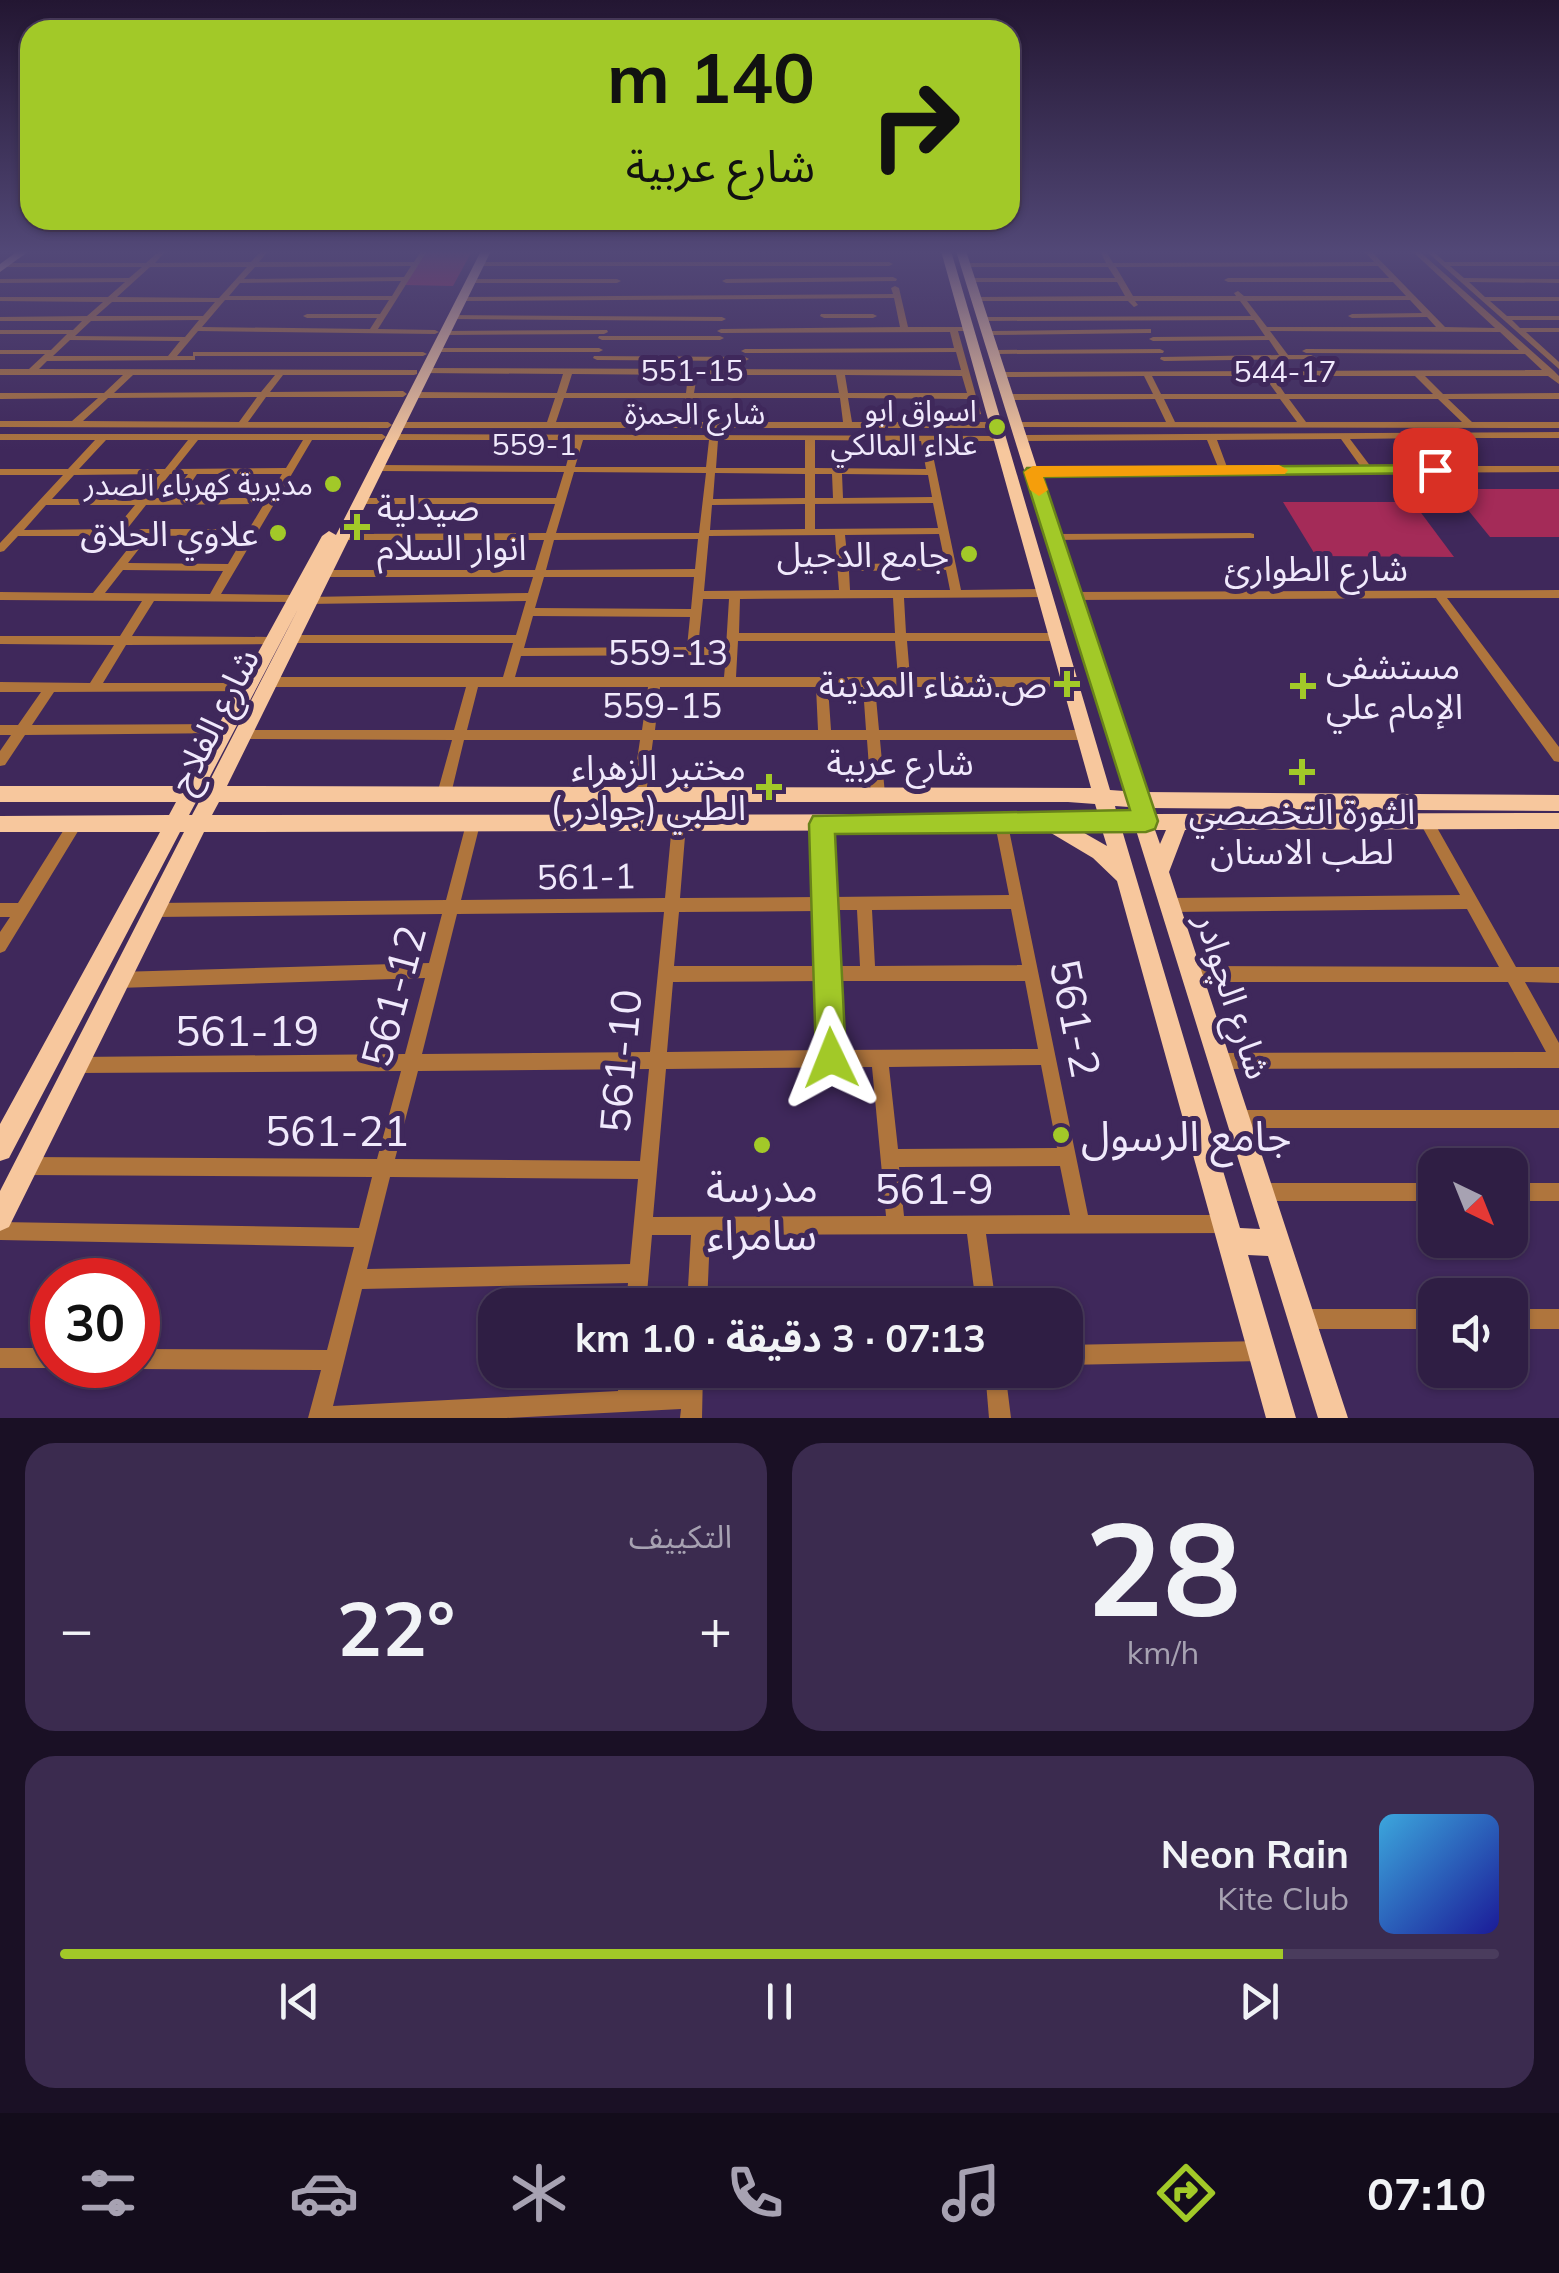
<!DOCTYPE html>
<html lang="ar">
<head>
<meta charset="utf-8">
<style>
  :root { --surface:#2f1e44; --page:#3b2b4f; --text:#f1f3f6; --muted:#a7a2b2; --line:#4a3c5d; --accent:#a2c928 }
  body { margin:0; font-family:Mulish,"Noto Sans Arabic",sans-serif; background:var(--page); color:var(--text); direction:rtl; height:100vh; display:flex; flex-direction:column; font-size:38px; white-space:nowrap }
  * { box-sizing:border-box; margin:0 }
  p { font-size:32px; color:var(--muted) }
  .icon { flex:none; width:55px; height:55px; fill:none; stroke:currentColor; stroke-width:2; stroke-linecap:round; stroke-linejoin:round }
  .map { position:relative; height:1418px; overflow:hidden; direction:ltr }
  .sheet { display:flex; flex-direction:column; gap:25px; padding:25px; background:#1a1025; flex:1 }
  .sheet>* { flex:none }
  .banner { position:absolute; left:20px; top:20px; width:1000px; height:210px; border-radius:30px; box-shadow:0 2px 8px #0004,0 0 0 2px var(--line); direction:rtl; background:#a2c928; color:#111; overflow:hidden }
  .needle { width:65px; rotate:137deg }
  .tools { position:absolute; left:1418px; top:1148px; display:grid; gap:20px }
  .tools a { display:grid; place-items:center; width:110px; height:110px; border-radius:20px; background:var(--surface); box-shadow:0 2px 8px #0004,0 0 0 2px var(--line); font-size:50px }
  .speed { position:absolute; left:30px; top:1258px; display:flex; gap:20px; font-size:50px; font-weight:700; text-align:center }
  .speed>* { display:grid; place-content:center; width:130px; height:130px; border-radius:50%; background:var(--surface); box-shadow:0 2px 8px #0004,0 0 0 2px var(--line); line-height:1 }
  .speed .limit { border:15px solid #d22; background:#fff; color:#111 }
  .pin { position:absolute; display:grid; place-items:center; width:85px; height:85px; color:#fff; margin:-42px; border-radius:20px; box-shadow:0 5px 15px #0006 }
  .me { position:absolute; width:110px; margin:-55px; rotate:358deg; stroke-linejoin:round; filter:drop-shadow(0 0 8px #0008) }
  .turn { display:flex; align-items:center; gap:35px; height:210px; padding:0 40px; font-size:45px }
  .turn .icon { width:130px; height:130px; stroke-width:2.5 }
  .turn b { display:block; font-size:70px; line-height:85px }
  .big { font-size:75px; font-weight:700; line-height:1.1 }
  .sheet .widget { flex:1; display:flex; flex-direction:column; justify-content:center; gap:15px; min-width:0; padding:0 35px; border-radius:30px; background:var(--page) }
  .sheet .dial { align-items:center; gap:0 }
  .dial b { font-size:130px; line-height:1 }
  .song { display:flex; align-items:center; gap:30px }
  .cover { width:120px; height:120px; border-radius:15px; background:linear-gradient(135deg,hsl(200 70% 55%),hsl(240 70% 35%)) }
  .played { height:10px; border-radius:5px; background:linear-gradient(90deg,var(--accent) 85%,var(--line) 85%) }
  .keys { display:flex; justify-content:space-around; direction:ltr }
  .heat { display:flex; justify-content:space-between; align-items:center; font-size:55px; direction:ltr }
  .sheet .tiles { flex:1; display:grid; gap:25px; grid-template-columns:1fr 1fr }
  .widget:last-child { grid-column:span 2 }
  .trip { position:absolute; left:478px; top:1288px; width:605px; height:100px; border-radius:30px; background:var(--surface); box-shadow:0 2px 8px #0004,0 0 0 2px var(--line); font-weight:700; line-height:100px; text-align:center; direction:rtl }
  .dock { display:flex; height:160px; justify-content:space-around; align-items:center; background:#130c1b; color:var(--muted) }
  .dock .icon { width:70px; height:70px }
  .dock .selected { color:var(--accent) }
  .dock b { font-size:45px; color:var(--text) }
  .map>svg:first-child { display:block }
  .green { fill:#a42b58 }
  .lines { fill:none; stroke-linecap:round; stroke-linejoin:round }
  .minor { fill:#af753d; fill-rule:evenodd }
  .major { fill:#f7c79d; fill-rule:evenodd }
  .route { fill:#a2c928; stroke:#69831a; stroke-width:2.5 }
  .slow { fill:#f59e0b }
  .poi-dot { fill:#a2c928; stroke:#3f285b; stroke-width:4 }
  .labels { text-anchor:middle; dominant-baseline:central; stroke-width:10; stroke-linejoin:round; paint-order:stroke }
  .far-street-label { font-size:30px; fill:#f0e9fc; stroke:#3f285b }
  .far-poi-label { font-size:30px; fill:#f0e9fc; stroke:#3f285b; text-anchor:end }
  .poi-label { font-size:35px; fill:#f0e9fc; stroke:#3f285b; text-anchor:end }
  .street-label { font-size:35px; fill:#f0e9fc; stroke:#3f285b }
  .near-street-label { font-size:42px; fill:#f0e9fc; stroke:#3f285b }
  .near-poi-label { font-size:42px; fill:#f0e9fc; stroke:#3f285b; text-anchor:start }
</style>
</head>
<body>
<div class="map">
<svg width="1559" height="1418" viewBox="0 0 1559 1418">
  <rect width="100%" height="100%" fill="#3f285b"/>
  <g class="green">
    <polygon points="427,251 472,251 453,286 404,285"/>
    <polygon points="1451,489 1559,489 1559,537 1490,537"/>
    <polygon points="1283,502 1413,502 1454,557 1316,556"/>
  </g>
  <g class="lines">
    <g class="minor">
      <path d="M159,251H166L155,263L251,262L261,251H268L259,262H414L421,251H427L378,329L435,330L439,332L435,334L198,331L177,356H195V360H192L47,361L39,369L417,370V374L414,375H283L270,392L403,391L407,394L403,397H266L248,422H388L392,425L397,422H547L555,398H413L409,395L413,392L557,393L563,374L421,373V369L424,368L961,370L956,352L745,353L741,351L745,349L954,348L950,332L721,333L717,331L721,329L900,327L894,298L461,301L457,299L461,297L893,294L891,288L895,286L899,288L908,327H968L972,329L968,331H958L981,414L974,416L968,399L848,398L852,422H995L1000,425L995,428H397L392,425L388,428L0,427V421H72L98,398L0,399V393H104L123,375H0V369H29L45,354H0V350H51L67,334H0V330H73L82,321H0V317L87,316L103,302L0,301V297H108L125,282L0,283V279L129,278L142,267H2V263H146ZM411,266L404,277L244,279L255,267ZM150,267H247L219,298L117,297ZM401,281L392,296H229L240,283ZM225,300H389L380,314H307L303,316L307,318H377L370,329L202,327ZM112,302H215L203,316H96ZM199,320L185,337L75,336L91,321ZM70,340L180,341L168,356H53ZM572,374L688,375L686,393H566ZM133,375H275L261,392L114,393ZM697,375H836L839,393H694ZM845,375L962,376L967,393H848ZM257,397L239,422L83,421L108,398ZM564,398H685L681,422H556ZM693,398H840L843,422H690Z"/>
      <path d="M1100,251H1106L1113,263L1374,262L1364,251H1371L1445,327L1495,328L1412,251H1419L1554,371L1559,376V384L1548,376H1425L1443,394L1559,393V399H1448L1472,422H1559V428L1016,427V423L1019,422H1166L1155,399L1011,400L1007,397L1011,394H1153L1144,376L1003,377L999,374L1000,372L1542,370L1525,354L1306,353L1302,351L1306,349L1519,350L1500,332L1270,331L1288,355H1311L1315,357L1311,359L1164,361L1160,359L1161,357L1279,355L1269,340L1153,341L1149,339L1153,337L1265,336L1254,320L982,321V317H985L1251,316L1240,301H1135L1138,305L1134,307L1128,301H977L973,299L974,297L1125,296L1117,282H971L967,280L971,278H1115L1108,267H966L962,265L966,263H1106ZM1378,266L1389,278H1228L1224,280L1228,282H1393L1406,296H1244L1238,291L1234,293L1236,296H1133L1116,267ZM1410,300L1422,313L1352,314L1348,316L1352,318L1427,317L1436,327H1267L1247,301ZM1152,376H1264L1277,394H1161ZM1273,376H1415L1433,394H1285ZM1164,399H1280L1297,422H1175ZM1289,399H1438L1462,422H1306Z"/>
      <polygon points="1426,251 1433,251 1445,262 1559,262 1559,266 1450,266 1464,278 1559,279 1559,283 1469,282 1485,297 1559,297 1559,301 1490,301 1507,316 1559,316 1559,320 1512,320 1520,328 1559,328 1559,332 1526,332 1559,362 1559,369"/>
      <polygon points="478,262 889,262 893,264 889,266 475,266 474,264"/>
      <polygon points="893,277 897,279 896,281 726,283 722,281 726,279"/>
      <polygon points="470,279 617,279 621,281 617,283 467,283 467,279"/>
      <polygon points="821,314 873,314 877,316 873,318 824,318 820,316"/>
      <polygon points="449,315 722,317 726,319 722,321 452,319 449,319"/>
      <polygon points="1151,329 1151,333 1148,333 990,335 986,333 990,331"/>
      <polygon points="607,330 608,332 604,334 444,335 440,333 444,331"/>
      <polygon points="599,336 720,336 724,338 720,340 602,340 598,338"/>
      <polygon points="432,348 599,348 603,350 599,352 435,352 431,350"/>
      <polygon points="1160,349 1164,351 1163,353 996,354 992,352 996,350"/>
      <polygon points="193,352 423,352 427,354 423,356 193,356"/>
      <polygon points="594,356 745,357 749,359 745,361 597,360 593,358"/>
      <path d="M1559,432V438H1446L1472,466H1559V472L1033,474L1028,471L1030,469L1218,467L1207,440L1023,441L1018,438L1023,435ZM1436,438L1462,466L1371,467L1350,439ZM1341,439L1361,467H1227L1217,440Z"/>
      <path d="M0,434H382L386,437L391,434L1002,436V440L999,441H930L961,590L1043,589L1049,593L1043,597L904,598L906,633H1056L1062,637L1056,641H907L910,677H1069L1075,682L1069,687H875L879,730H1084L1089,731L1090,735L1089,739L1084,740H880L885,794L883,798L878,800L873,798L871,794L867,740H653L646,794L644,798L639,800L634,798L632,794L640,740H464L451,794L449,798L444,800L439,798L437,794L452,740L236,739L235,735L236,731L241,730H454L466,687H268L262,682L268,677H503L513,643H290L284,639L290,635H516L526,601L306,604L304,601L310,597L528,593L533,577H319L318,574L323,570H535L544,540H341L336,537L341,534L546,533L555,504H359L354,501L359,498H556L564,472L376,471L371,468L376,465L566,466L573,440H391L386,437L382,440H312L221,594L294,595L300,599L298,602L154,601L132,636L273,637L279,641L277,644L126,645L103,683H249L255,688L253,691L54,692L32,725L227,724L232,725L233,729L232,733L25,735L5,765L0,766V751L11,735H0V725H18L41,692H0V682L90,683L114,645L0,644V636H120L142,601L0,600V592L93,593L138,536H18L4,551L0,552V543L63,475H0V469H68L95,440H0ZM106,440H188L165,469H79ZM198,440H303L286,468L175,469ZM583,440H709L706,467H575ZM718,440H805V468H716ZM815,440L921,441L926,469L815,468ZM574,472L706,473L699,533H556ZM715,473L805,474V498L713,499ZM160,474L140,499H52L74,475ZM170,474H188L170,498H151ZM197,474H282L268,498H181ZM815,474H832L833,498H815ZM842,474L928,475L932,497L843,498ZM933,503L938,528L815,529V504ZM264,504L249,529H127L146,505ZM805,504V529L710,530L712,505ZM46,505H135L115,529L24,530ZM939,534L945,563L848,564L845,535ZM245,535L228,564L128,563L149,536ZM835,535L839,590L704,591L709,536ZM698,539L695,569L546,570L554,540ZM123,570L223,571L210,594L105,593ZM946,570L950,590H850L849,571ZM544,577H694L691,609L535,608ZM893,598L895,633H739L740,599ZM703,599H729L726,647H698ZM533,616L690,617L687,647L524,648ZM738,641H895L898,677H736ZM726,655L724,677H515L521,656ZM478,687H648L642,730H467ZM660,687H816L818,730H655ZM828,687H863L866,730H831Z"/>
      <polygon points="1250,533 1254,534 1254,538 1054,540 1049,537 1054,534"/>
      <polygon points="1559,590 1559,598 1447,598 1559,747 1559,762 1554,761 1436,598 1073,600 1067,596 1073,592"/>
      <polygon points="1426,815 1431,817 1516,967 1559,967 1559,983 1525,982 1559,1043 1559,1068 1221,1069 1215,1067 1213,1061 1215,1055 1221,1053 1546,1052 1508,982 1193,982 1187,979 1185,974 1187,969 1193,966 1499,967 1467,909 1171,912 1166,910 1164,905 1166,900 1171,898 1460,895 1419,821 1421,817"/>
      <polygon points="75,818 80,820 82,824 80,828 5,951 0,953 0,932 10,917 0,917 0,903 18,903 70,820"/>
      <path d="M473,818L478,820L480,824L461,900L665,898L672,824L674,820L679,818L684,820L686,824L680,898L817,897L815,824L817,820L822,818L827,820L829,824L832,897L1009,895L995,824L997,820L1002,818L1007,820L1088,1215H1225L1232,1217L1234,1224L1232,1231L1225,1233L986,1234L996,1305H976L967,1234L710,1235L707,1305H687L691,1235H652L646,1305H626L628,1283L362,1289L333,1406L618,1391L620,1370H640L638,1390L682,1388L683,1370H703L702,1418H680L681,1409L506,1418H308L321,1370L138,1369L131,1366L138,1365V1349L327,1350L354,1247L0,1240V1222L359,1228L372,1177L26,1175L20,1172L17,1166L20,1160L26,1157L377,1159L401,1071L76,1073L70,1071L68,1065L70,1059L76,1057L405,1054L425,978L118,988L112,985L110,980L112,975L118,972L429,963L442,914L154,917L149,915L147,910L149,905L154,903L446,900L466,824L468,820ZM1011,909L1022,965L875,966L872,910ZM833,910H857L860,966H835ZM818,911L820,966H674L679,912ZM664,912L650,1052L422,1054L457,914ZM820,981L822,1050L667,1052L673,982ZM836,981H1025L1038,1049L839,1050ZM1041,1065L1057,1148L898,1149L889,1067ZM872,1067L886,1216L653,1217L666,1069ZM649,1069L640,1161L395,1159L418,1071ZM1060,1166L1070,1215L904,1216L899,1167ZM390,1177L638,1179L630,1264L367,1269Z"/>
      <polygon points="1239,1110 1559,1110 1559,1128 1239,1128 1233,1125 1230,1119 1233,1113"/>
      <polygon points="1262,1183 1435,1183 1435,1201 1262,1201 1256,1198 1253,1192 1256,1186"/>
      <rect x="1510" y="1183" width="49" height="18"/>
      <polygon points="1303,1309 1435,1309 1435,1329 1303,1329 1296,1326 1293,1319 1296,1312"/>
      <rect x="1510" y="1309" width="49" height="20"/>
      <polygon points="1262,1341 1269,1344 1272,1351 1269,1358 1262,1361 1065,1365 1065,1345"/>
      <polygon points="0,1348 52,1348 52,1365 59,1365 52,1368 0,1368"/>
      <polygon points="985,1370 1005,1370 1011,1418 989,1418"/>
    </g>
    <g class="major">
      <polygon points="18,251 29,251 0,272 0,264"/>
      <path d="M481,251H491L227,786L1091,788L941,251H951L1110,790L1124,791L956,251H966L1143,792L1559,795V811L1148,808L1150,814L1559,813V829L1185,830L1169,872L1348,1418H1318L1268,1256L1248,1255L1296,1418H1266L1117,881L1093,858L1046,830L204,832L9,1227L0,1231V1191L184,832H180L9,1158L0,1161V1124L160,832H0V816L169,815L176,802H0V786H185L322,536L329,531L336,535ZM298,609L207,786H205ZM196,802H199L192,815H189ZM219,802H1068L1095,804L1098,814L212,815ZM1115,806L1129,807L1131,814H1117ZM1079,830H1102L1107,846ZM1122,830H1136L1260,1229L1240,1228ZM1155,830H1166L1160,844Z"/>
    </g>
  </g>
  <linearGradient id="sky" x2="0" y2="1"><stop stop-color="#231632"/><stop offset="0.56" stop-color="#524877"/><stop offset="1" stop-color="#524877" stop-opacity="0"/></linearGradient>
  <rect width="1559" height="450" fill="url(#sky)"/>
  <polygon class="route" points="1435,465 1441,466 1441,473 1043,477 1158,821 1155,829 1146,832 835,834 846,1058 842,1069 831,1073 820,1069 816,1058 809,824 813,816 1130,810 1024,472 1027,468"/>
  <polygon class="slow" points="1279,465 1288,470 1285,474 1043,477 1048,490 1039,496 1030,490 1024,472 1033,466"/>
  <g class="poi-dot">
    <circle cx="997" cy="427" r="10"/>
    <circle cx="333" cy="484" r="10"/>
    <path d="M352 512h10v10h10v10h-10v10h-10v-10h-10v-10h10z"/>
    <circle cx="278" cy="533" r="10"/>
    <circle cx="969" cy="554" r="10"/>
    <path d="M1062 669h10v10h10v10h-10v10h-10v-10h-10v-10h10z"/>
    <path d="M1298 671h10v10h10v10h-10v10h-10v-10h-10v-10h10z"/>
    <path d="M1297 757h10v10h10v10h-10v10h-10v-10h-10v-10h10z"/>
    <path d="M764 772h10v10h10v10h-10v10h-10v-10h-10v-10h10z"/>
    <circle cx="1061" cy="1135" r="10"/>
    <circle cx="762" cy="1145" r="10"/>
  </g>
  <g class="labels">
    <g class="far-street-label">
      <text x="692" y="370">551-15</text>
      <text x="1285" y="371">544-17</text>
      <text x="695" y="413">شارع الحمزة</text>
      <text x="534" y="444">559-1</text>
    </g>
    <g class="far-poi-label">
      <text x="977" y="410">اسواق ابو<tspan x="977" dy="34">علااء المالكي</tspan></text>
      <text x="313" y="484">مديرية كهرباء الصدر</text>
    </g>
    <g class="poi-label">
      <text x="377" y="507" text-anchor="start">صيدلية<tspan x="377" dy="40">انوار السلام</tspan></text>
      <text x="258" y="533">علاوي الحلاق</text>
      <text x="949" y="554">جامع الدجيل</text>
      <text x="1326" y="666" text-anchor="start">مستشفى<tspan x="1326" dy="40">الإمام علي</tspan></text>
      <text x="1047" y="684">ص.شفاء المدينة</text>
      <text x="746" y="767">مختبر الزهراء<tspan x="746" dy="40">الطبي (جوادر )</tspan></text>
      <text x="1302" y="811" text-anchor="middle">الثورة التخصصي<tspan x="1302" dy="40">لطب الاسنان</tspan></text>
    </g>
    <g class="street-label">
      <text x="1316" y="568">شارع الطوارئ</text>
      <text x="668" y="652">559-13</text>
      <text x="662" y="705">559-15</text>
      <text transform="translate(213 720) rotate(-63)">شارع الفلاح</text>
      <text x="900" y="762">شارع عربية</text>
      <text transform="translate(586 876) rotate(-1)">561-1</text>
      <text transform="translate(1234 996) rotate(72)">شارع الچوادر</text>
    </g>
    <g class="near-street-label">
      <text transform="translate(393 996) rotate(-75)">561-12</text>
      <text transform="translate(1076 1018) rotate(79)">561-2</text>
      <text x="247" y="1030">561-19</text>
      <text transform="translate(620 1061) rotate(-85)">561-10</text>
      <text x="337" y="1130">561-21</text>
      <text x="934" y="1188">561-9</text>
    </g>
    <g class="near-poi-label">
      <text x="1081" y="1135">جامع الرسول</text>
      <text x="762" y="1186" text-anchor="middle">مدرسة<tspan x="762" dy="48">سامراء</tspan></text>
    </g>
  </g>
</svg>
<div class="tools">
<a><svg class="needle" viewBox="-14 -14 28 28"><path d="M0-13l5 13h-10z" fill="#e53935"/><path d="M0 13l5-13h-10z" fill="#a7a2b2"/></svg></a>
<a><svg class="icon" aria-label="sound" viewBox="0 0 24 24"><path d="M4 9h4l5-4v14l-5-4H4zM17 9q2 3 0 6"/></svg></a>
</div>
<div class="speed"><div class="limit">30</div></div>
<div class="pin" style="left:1435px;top:470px;background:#d93025"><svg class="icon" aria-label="arrive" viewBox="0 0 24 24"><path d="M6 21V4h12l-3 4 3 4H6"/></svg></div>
<svg class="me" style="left:831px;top:1058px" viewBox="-20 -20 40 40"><path d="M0-17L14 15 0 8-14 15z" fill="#a2c928" stroke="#fff" stroke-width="4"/></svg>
<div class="trip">07:13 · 3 دقيقة · 1.0 km</div>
<div class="banner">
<div class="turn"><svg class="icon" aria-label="right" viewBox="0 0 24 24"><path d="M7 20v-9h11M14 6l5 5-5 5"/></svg><div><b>140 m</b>شارع عربية</div></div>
</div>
</div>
<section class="sheet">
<div class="tiles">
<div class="widget dial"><b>28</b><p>km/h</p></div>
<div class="widget"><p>التكييف</p>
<div class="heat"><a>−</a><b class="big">22°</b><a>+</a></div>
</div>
<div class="widget">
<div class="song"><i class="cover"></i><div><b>Neon Rain</b><p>Kite Club</p></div></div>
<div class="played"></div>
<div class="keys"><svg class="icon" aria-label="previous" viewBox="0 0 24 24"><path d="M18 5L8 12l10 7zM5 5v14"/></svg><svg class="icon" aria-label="pause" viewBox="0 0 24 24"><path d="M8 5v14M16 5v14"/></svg><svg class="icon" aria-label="next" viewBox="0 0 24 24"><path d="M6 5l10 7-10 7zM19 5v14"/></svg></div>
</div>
</div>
</section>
<nav class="dock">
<b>07:10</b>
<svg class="icon selected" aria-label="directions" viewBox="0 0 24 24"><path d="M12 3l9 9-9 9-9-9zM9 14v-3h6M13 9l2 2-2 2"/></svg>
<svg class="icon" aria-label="music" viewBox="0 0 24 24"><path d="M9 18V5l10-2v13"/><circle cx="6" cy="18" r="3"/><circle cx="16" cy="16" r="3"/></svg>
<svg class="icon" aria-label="phone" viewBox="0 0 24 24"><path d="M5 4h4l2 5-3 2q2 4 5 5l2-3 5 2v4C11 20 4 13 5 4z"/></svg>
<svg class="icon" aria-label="climate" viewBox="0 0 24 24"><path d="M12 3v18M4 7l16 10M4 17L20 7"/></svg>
<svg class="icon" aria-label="car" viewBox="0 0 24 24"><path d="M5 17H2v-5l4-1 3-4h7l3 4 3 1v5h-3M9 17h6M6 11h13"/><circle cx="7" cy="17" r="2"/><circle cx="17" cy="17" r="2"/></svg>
<svg class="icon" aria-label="filters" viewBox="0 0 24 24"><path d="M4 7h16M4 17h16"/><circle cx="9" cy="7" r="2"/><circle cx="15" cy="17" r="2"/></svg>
</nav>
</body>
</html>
